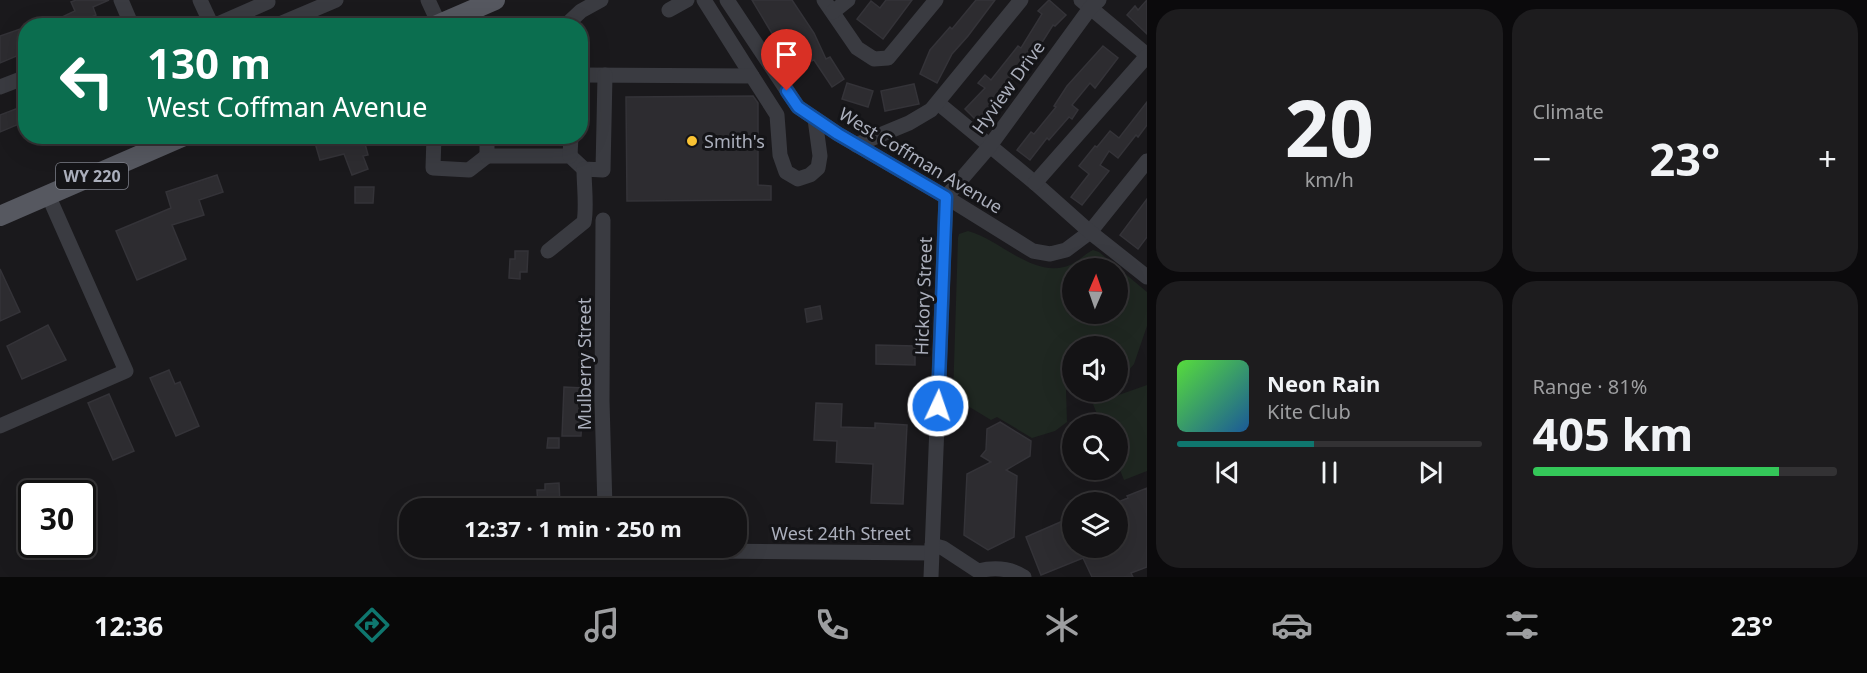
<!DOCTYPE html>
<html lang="en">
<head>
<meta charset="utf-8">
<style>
  :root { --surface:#141315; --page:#1d1c1e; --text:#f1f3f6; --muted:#9d9ea0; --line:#333234; --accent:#0f766e }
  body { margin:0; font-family:"Noto Sans",sans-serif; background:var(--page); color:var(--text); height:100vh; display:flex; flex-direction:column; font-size:22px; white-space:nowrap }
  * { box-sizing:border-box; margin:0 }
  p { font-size:20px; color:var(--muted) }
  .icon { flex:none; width:33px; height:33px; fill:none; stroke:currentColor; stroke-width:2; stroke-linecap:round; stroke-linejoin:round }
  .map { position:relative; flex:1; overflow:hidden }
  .side { display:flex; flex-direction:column; gap:9px; padding:9px; background:#0b0a0c; width:720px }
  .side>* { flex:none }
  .guide { position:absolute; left:18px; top:18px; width:570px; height:126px; border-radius:24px; box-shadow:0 6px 24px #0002,0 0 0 2px var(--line); background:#0b6e4f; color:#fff; overflow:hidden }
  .needle { width:39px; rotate:2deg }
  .controls { position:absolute; left:1062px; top:258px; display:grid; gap:12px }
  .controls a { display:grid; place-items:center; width:66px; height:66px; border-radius:50%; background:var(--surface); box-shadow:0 6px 24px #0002,0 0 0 2px var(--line); font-size:30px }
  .speed { position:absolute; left:18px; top:480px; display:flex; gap:12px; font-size:30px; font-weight:700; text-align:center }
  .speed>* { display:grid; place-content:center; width:78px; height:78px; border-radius:50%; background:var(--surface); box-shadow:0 6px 24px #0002,0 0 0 2px var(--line); line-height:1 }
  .speed .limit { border:3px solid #111; border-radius:9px; background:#fff; color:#111 }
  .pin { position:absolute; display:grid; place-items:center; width:51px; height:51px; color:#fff; margin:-62px -26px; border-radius:50% 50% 50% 0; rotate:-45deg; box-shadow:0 0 6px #0007 }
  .pin .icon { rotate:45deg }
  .me { position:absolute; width:66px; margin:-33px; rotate:3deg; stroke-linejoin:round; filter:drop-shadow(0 0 4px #0008) }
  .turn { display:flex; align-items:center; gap:21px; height:126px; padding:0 30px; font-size:27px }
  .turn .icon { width:78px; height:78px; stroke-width:2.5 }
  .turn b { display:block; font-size:42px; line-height:51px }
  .big { font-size:45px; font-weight:700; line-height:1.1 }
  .side .widget { flex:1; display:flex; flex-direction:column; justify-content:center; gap:9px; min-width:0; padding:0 21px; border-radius:24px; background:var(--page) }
  .side .dial { align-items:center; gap:0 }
  .dial b { font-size:78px; line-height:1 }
  .song { display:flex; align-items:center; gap:18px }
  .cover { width:72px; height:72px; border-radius:9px; background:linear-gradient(135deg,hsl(110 70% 55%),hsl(210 70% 35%)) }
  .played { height:6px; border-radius:3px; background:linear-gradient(90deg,var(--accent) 45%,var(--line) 45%) }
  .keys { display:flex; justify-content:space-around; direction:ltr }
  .heat { display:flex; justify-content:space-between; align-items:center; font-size:33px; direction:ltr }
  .charge { height:9px; border-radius:4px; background:linear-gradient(90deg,#34c759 81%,var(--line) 0) }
  .side .tiles { flex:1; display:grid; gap:9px; grid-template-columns:repeat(2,1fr) }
  .trip { position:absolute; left:399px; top:498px; width:348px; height:60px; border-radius:24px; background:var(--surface); box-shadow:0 6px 24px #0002,0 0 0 2px var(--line); font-weight:700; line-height:60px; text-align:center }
  .dock { display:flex; height:96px; justify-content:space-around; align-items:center; background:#080808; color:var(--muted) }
  .dock .icon { width:42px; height:42px }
  .dock .current { color:var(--accent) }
  .dock b { font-size:27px; color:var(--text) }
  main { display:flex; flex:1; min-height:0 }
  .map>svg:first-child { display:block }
  .green { fill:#1f2721; fill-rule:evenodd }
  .building { fill:#2d2c30; stroke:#343338; stroke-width:1.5 }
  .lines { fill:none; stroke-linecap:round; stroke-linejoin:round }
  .minor { stroke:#3a3b41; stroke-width:15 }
  .major { stroke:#565860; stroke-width:20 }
  .route-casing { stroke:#114b97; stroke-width:15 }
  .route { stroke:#1a73e8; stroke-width:10 }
  .poi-dot { fill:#fac333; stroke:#141417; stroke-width:2 }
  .labels { text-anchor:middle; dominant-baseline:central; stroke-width:6; stroke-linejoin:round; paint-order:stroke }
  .shield { fill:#141417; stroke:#7e808a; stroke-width:1.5 }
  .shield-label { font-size:16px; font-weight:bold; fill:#abafbc }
  .street-label { font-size:18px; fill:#abafbc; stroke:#141417 }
  .poi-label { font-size:18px; fill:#abafbc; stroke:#141417; text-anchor:start }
</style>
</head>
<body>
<main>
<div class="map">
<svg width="1147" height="577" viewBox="0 0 1147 577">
  <rect width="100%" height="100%" fill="#1a191c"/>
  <g class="green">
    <path d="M968,231C1000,240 1030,275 1064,267C1075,265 1083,255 1093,250L1099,252L1147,292V326L1134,364L1124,376L1118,378V346H1072V384L1066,390L1067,422L1055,431L1032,438L997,417L991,420L953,397L958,238L959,234ZM1072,268H1118V314H1072Z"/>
    <polygon points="1147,385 1147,471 1124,480 1118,465 1118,424 1101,424 1093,404"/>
  </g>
  <g class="building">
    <polygon points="76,0 109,0 93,7 96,15 72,26 43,26 75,11 71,2"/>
    <polygon points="752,0 792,0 814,33 826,59 830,57 844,79 832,87 814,60 811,61 799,36 780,47"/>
    <polygon points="886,0 912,0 883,39 857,19 871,1 880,8"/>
    <polygon points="976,0 995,0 968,36 952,54 937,83 920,74 930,50 950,27 952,29"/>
    <polygon points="1049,0 1066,15 1055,26 1053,25 1036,52 1034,50 1011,78 1012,79 990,107 977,121 965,109 985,88 978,83 985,75 991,80 1018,46 1021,48 1042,14 1038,11"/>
    <polygon points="1147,0 1147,34 1127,15 1135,6 1138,10"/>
    <polygon points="26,27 26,52 0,63 0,36"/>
    <polygon points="1103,46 1118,58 1095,88 1090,83 1072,105 1078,110 1072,119 1069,117 1049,140 1047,138 1030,160 1017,150 1031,132 1034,134 1056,107 1054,106 1067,86"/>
    <polygon points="847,83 873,91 868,107 842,99"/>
    <polygon points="914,84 919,104 885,111 881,91"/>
    <polygon points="753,96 758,103 758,185 771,186 771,200 627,201 626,97"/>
    <polygon points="1147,102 1147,125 1138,137 1136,135 1118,158 1109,151 1100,165 1109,171 1082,205 1071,197 1089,174 1079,166 1095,146 1097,147 1110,131 1119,138"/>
    <polygon points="26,105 26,121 0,132 0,115"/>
    <polygon points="313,136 363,136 368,155 363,156 368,169 352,175 344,154 320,160"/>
    <polygon points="217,175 223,192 199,200 204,215 172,225 186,259 137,280 116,231 171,208 166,192"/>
    <polygon points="355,187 374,187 373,203 355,203"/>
    <polygon points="1147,199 1147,237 1138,249 1120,235"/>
    <polygon points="515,251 528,251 527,272 520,272 520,279 509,278 510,259 515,259"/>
    <polygon points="0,269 20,312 0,321"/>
    <polygon points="820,306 822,319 807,322 805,309"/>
    <polygon points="48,325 66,360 22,379 7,346"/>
    <polygon points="876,345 915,346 915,365 876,364"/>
    <polygon points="169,370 175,384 180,382 199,426 176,436 150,378"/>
    <polygon points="564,387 583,388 581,436 562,436"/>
    <polygon points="109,394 134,451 113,460 88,403"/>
    <polygon points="816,403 842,404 841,427 875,428 875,423 907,425 903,504 871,503 873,464 836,462 837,441 814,440"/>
    <polygon points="1000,422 1031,441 1030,456 1006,470 1017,476 1014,537 988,550 964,535 967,474 991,462 981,456 986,450 987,429"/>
    <polygon points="548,438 559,438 559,448 547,448"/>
    <polygon points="559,483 560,505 538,506 537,490 545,490 545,484"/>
    <polygon points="1147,488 1147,567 1131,573 1133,577 1092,577 1083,558 1041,575 1026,537 1072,517 1072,548 1118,548 1118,502 1128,498 1127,496"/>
  </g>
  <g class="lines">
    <g class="minor">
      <polyline points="121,0 132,26"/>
      <polyline points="200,0 212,26"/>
      <polyline points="428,0 440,26"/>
      <polyline points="704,0 752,76"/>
      <polyline points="727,0 798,107 838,134 946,197 1033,251 1050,254 1066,250 1090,232 1147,161"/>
      <polyline points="824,0 857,48 874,59 888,58 936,0"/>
      <polyline points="1081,0 1147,55"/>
      <polyline points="669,10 687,0"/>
      <polyline points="833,12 848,0"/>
      <polyline points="213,26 268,2"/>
      <polyline points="275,26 336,0"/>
      <polyline points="565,26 581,11 601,0"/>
      <polyline points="580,75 752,76 777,115 780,155 786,172 798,179 810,175 818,168 820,156 815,119"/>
      <polyline points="0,87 26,77"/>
      <polyline points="938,103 1035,183 1090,232 1147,277"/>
      <polyline points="434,136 433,168 469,170 487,156"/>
      <polyline points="487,136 487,156 570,156 584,169 603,170 605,75"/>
      <polyline points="856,145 909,123 931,110 1021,0"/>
      <polyline points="570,156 571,136"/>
      <polyline points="1035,183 1147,56"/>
      <polyline points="603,220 602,401 605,508"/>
      <path d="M548,251L584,222C587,207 584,186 584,169"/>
      <polyline points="0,426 126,371 48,195"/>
      <path d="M932,545L943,548L978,571C995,567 1010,568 1024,577"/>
      <polyline points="606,548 606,550 931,553"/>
      <polyline points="931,577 946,197 989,147 1091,7 1099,0"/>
    </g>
    <g class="major">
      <polyline points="435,26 495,0"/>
      <polyline points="0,216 184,136"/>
    </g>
  </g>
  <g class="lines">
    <g class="route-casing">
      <polyline id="route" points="787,91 798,107 838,134 946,197 938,406"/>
    </g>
    <use href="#route" class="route"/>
  </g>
  <circle class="poi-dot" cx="692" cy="141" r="6"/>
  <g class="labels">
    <rect class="shield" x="56" y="163" width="72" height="26" rx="4.5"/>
    <g class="shield-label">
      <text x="92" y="176">WY 220</text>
    </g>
    <g class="street-label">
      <text transform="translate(1008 87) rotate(-54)">Hyview Drive</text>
      <text transform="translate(921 160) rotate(31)">West Coffman Avenue</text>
      <text transform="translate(923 296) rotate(-88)">Hickory Street</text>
      <text transform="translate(584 364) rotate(-90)">Mulberry Street</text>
      <text x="841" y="533">West 24th Street</text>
    </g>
    <g class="poi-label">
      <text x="704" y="141">Smith's</text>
    </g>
  </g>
</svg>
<div class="controls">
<a><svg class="needle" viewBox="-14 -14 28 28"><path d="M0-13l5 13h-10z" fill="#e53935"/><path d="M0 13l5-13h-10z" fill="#9d9ea0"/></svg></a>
<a><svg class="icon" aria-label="sound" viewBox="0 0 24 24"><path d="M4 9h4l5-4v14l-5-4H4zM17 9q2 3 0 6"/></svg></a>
<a><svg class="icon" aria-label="search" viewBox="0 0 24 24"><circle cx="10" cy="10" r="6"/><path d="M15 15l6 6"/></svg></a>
<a><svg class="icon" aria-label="layers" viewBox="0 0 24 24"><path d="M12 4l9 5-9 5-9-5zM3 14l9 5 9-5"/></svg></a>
</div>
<div class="speed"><div class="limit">30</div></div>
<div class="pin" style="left:787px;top:91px;background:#d93025"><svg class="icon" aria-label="arrive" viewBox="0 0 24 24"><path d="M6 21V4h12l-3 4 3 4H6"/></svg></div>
<svg class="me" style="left:938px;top:406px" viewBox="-20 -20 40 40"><circle r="17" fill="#1a73e8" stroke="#fff" stroke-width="3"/><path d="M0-11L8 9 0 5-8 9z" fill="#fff"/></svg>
<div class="trip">12:37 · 1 min · 250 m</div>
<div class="guide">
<div class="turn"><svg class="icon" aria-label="left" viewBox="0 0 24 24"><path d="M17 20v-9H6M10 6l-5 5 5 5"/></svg><div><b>130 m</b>West Coffman Avenue</div></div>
</div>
</div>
<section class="side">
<div class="tiles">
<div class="widget dial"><b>20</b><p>km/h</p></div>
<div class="widget"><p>Climate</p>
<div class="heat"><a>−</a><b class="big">23°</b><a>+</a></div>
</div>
<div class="widget">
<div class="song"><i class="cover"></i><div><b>Neon Rain</b><p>Kite Club</p></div></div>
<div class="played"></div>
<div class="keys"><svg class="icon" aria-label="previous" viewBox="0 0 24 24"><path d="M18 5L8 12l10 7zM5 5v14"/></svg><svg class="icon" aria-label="pause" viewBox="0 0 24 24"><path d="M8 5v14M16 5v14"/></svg><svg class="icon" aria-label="next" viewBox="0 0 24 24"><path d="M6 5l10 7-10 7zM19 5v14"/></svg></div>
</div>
<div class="widget"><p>Range · 81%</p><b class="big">405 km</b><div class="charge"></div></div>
</div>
</section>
</main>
<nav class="dock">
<b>12:36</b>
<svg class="icon current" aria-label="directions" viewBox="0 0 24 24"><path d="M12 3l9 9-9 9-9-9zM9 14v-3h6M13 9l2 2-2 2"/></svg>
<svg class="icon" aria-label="music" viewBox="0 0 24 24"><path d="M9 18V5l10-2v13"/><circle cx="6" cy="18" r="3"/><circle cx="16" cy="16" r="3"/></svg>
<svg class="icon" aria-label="phone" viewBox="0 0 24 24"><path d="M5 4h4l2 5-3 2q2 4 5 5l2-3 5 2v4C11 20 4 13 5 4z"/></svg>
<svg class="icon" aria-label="climate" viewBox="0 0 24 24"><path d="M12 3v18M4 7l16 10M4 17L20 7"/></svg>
<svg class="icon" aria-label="car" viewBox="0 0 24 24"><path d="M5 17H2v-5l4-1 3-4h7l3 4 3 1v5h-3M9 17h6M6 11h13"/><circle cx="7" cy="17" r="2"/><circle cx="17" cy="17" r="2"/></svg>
<svg class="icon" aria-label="filters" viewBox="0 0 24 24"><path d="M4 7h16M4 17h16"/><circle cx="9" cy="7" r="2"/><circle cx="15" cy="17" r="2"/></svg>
<b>23°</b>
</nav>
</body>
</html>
